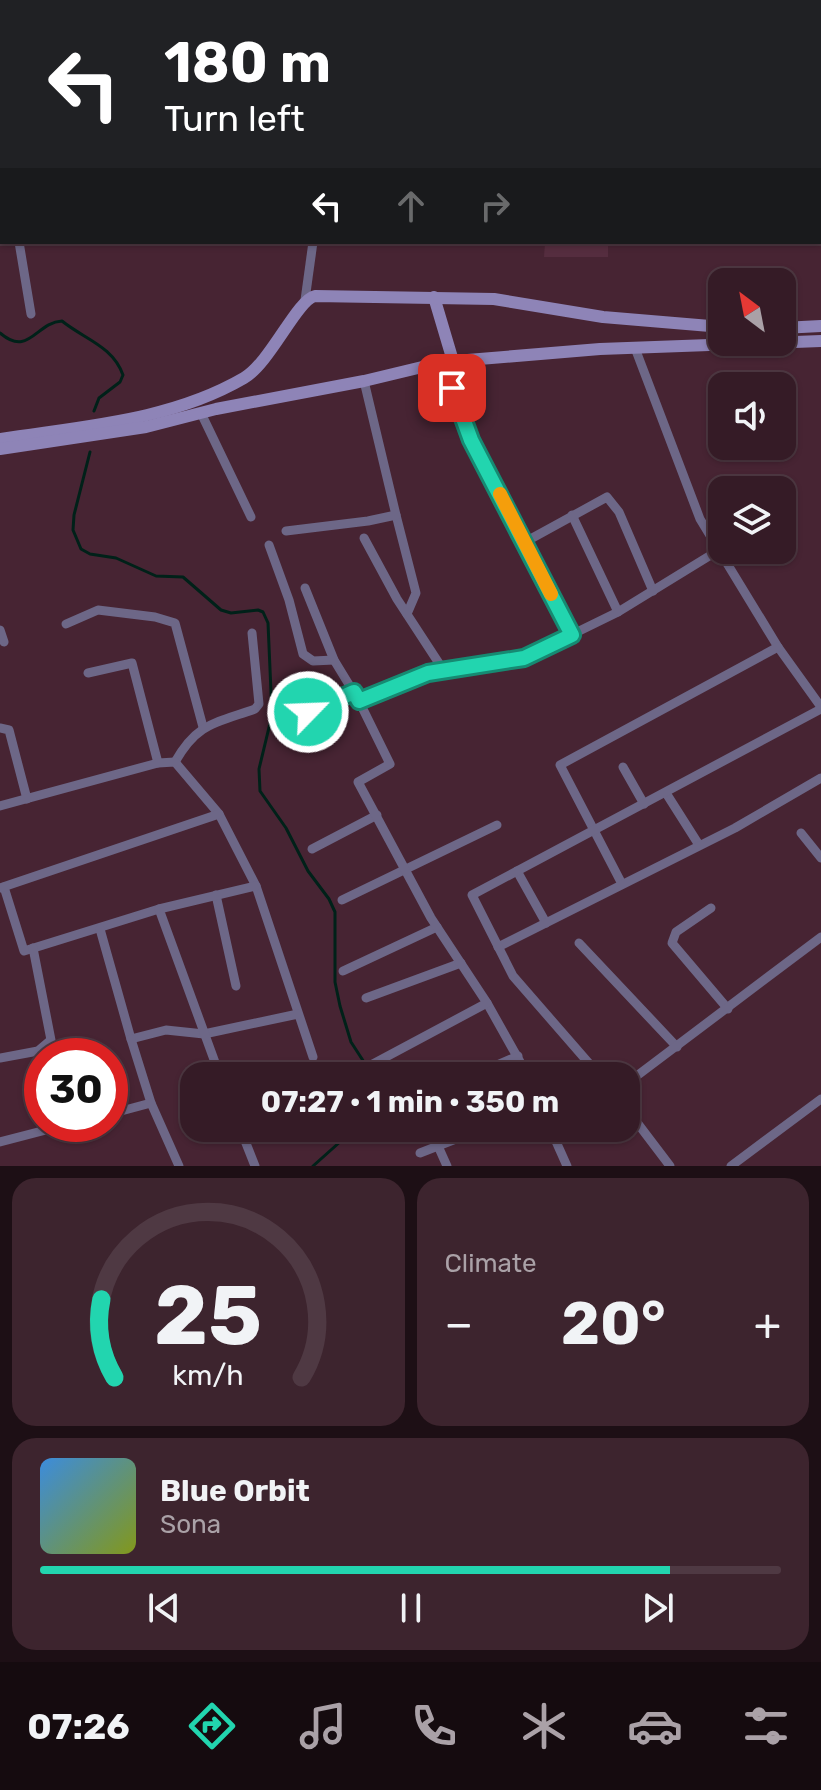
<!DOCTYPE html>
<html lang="en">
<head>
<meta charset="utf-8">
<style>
  :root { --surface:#351b26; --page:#3d242e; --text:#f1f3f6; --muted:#aaa1a7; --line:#4f3943; --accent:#22d5af }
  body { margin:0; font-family:Rubik,sans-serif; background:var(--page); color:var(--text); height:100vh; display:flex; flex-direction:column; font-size:30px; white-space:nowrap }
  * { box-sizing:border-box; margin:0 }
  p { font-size:26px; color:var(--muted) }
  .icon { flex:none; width:44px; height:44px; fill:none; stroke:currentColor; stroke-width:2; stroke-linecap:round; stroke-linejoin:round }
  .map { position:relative; height:1166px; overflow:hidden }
  .panel { display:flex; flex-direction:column; gap:12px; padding:12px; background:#1d0f15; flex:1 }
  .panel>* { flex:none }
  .banner { position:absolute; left:0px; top:0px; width:822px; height:244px; box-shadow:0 2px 6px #0004,0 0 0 2px var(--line); background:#202124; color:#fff; overflow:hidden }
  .needle { width:52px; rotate:328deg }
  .buttons { position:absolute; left:708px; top:268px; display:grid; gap:16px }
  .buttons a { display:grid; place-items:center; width:88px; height:88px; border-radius:16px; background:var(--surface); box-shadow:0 2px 6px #0004,0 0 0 2px var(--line); font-size:40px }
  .speed { position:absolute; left:24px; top:1038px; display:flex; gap:16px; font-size:40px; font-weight:700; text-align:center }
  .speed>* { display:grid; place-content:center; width:104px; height:104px; border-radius:50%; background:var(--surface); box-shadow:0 2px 6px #0004,0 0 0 2px var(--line); line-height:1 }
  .speed .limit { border:12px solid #d22; background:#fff; color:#111 }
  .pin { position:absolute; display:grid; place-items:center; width:68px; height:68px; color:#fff; margin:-34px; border-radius:16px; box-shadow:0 4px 12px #0006 }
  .me { position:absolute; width:88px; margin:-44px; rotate:66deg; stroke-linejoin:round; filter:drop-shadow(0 0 6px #0008) }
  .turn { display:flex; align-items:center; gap:28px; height:168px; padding:0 32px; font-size:36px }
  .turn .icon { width:104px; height:104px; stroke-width:2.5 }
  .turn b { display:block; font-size:56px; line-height:68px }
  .lanes { display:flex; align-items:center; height:76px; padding:0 32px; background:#0003; justify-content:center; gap:40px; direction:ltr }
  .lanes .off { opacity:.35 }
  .big { font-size:60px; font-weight:700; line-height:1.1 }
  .panel .tile { flex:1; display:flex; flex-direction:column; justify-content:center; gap:12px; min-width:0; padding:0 28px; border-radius:24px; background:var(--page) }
  .panel .dial { align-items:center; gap:0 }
  .dial svg { height:208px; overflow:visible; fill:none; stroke:var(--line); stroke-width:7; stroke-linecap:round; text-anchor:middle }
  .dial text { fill:var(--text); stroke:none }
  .song { display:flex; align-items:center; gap:24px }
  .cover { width:96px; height:96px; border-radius:12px; background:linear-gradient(135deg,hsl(210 70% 55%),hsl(70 70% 35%)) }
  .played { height:8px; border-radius:4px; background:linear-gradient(90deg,var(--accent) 85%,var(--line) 85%) }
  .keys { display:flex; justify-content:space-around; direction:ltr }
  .heat { display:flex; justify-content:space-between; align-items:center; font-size:44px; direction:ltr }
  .panel .tiles { flex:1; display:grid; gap:12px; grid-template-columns:1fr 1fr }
  .tile:last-child { grid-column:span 2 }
  .trip { position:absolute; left:180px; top:1062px; width:460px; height:80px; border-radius:24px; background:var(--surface); box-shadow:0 2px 6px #0004,0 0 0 2px var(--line); font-weight:700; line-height:80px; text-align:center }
  .tab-bar { display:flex; height:128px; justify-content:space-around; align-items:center; background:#150b0f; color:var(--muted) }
  .tab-bar .icon { width:56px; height:56px }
  .tab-bar .on { color:var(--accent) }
  .tab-bar b { font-size:36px; color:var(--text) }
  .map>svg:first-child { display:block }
  .built { fill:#552d3f }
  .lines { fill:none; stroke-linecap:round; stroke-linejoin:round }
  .stream { stroke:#002119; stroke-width:3 }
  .minor { stroke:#6d6787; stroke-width:9 }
  .secondary { stroke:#8e84b7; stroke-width:12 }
  .route-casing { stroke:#168a72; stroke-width:20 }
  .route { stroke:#22d5af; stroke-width:14 }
  .slow { stroke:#f59e0b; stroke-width:14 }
</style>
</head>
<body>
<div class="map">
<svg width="821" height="1166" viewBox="0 0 821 1166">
  <rect width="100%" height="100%" fill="#472433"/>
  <polygon class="built" points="545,242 608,242 608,257 544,257"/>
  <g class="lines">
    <g class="stream">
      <path d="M0,333C29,358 36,322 62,321C84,339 113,346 123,375L120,382L99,398L94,411"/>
      <polyline points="90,452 74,515 73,530 81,549 90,554 116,558 156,576 183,577 221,610 231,613 258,610 263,612 268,623 272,715 259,769 260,791 286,828 308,871 329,899 335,912 335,982 340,1006 351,1042 373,1076"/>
      <polyline points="313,1166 341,1141 361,1128"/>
    </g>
    <g class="minor">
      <polyline points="36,0 36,2"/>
      <polyline points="284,0 284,2"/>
      <polyline points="1,105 2,110"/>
      <polyline points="0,171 2,170"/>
      <polyline points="19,242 31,314"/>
      <polyline points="305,300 313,242"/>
      <polyline points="635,348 700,519 778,647 821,707"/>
      <polyline points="443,362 471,440 572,635"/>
      <polyline points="201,413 251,517"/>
      <polyline points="396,515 416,593 407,614"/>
      <polyline points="572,515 618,612"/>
      <polyline points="286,531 368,521 396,515 364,381"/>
      <polyline points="364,538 397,599 444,671"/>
      <polyline points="525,542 607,497 619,512 653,591"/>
      <polyline points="269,545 289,600 303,654 313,661 334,660"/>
      <polyline points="305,588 334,660 359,701"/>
      <polyline points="66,624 98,610 155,617 175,623 203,727"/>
      <polyline points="0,630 4,642"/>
      <polyline points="88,673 132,663 158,763"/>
      <polyline points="308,712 354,692"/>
      <polyline points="0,728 9,730 27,799"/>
      <path d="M175,762C197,723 215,723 255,709L259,704L252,633"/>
      <polyline points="623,767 644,804"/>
      <polyline points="666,793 699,845"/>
      <polyline points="0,806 158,763 175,762 219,814 256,886 313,1057"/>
      <polyline points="801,833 821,858"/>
      <polyline points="312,849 377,815"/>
      <polyline points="517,871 546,923"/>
      <polyline points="622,884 560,765 778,647"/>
      <polyline points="4,887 24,951 159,909"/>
      <polyline points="0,888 219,814"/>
      <polyline points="216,895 236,986"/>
      <polyline points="342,900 497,825"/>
      <polyline points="711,908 676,932 672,943 728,1009"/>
      <polyline points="100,929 131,1039 166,1030 204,1034 298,1014"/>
      <polyline points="579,943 677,1047"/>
      <polyline points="498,947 735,828 821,778"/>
      <polyline points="343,971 437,927"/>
      <polyline points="366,998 461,963"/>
      <polyline points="487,1003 528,1076"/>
      <polyline points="131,1039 151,1103"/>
      <polyline points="0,1058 38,1051 51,1040 33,948"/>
      <polyline points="371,1065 487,1003 431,918 358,782 390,764 359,701 428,673 524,658 618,612 719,550"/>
      <polyline points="220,1076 159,909 256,886"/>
      <polyline points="472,1076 518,1056"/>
      <polyline points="600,1076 513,976 472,895 821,709"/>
      <polyline points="626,1084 821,937"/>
      <polyline points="626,1108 670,1166"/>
      <polyline points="110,1114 151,1103 179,1166"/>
      <polyline points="240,1128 255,1166"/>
      <polyline points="550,1128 567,1166"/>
      <polyline points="0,1142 69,1124"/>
      <polyline points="438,1146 447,1166"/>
      <polyline points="420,1153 484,1128"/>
      <polyline points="731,1166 821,1099"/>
    </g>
    <g class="secondary">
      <polyline points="434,297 453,361"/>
      <polyline points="782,328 821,326"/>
      <path d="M0,439C83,426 170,421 244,378C270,363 297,300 315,296L494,299L603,317L722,327"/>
      <polyline points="0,449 146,427 216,409 364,381 443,362 600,349 821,341"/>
    </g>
  </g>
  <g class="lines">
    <g class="route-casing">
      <polyline id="route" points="308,712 354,692 359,701 428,673 524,658 572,635 471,440 452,388"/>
    </g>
    <use href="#route" class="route"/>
    <polyline class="slow" points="500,494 551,594"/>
  </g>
</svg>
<div class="buttons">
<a><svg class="needle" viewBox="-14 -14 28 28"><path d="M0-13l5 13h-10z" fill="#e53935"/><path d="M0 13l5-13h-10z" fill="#aaa1a7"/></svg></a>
<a><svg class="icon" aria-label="sound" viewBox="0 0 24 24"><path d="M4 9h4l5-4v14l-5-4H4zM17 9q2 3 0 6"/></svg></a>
<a><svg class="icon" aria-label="layers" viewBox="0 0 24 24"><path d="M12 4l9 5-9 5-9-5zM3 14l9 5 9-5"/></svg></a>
</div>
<div class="speed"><div class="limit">30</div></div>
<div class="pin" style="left:452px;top:388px;background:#d93025"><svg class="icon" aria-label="arrive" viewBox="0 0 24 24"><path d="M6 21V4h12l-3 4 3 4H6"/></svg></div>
<svg class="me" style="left:308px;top:712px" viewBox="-20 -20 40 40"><circle r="17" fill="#22d5af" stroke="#fff" stroke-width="3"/><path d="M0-11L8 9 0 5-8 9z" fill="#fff"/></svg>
<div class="trip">07:27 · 1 min · 350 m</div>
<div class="banner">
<div class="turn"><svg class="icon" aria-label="left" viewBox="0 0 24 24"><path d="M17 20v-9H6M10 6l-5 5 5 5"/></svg><div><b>180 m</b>Turn left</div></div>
<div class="lanes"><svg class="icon" aria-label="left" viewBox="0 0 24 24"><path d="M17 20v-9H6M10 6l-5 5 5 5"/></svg><svg class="icon off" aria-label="ahead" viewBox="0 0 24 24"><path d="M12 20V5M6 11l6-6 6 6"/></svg><svg class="icon off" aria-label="right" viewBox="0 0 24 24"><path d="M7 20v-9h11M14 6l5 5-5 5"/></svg></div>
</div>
</div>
<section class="panel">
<div class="tiles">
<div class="tile dial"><svg viewBox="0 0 100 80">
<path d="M14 69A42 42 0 1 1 86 69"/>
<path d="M14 69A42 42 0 0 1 9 39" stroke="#22d5af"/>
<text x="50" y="56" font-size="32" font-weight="700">25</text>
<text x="50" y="72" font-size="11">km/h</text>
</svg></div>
<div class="tile"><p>Climate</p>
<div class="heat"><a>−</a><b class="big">20°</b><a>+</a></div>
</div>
<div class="tile">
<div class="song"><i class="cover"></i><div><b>Blue Orbit</b><p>Sona</p></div></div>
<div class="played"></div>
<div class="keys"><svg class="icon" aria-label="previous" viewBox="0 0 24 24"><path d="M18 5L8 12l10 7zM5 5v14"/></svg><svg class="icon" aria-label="pause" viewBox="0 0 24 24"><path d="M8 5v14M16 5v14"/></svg><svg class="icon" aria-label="next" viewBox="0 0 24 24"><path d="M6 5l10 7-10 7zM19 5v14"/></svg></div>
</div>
</div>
</section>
<nav class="tab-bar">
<b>07:26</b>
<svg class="icon on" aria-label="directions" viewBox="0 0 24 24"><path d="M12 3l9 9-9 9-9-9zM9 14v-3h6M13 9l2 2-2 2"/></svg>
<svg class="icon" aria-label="music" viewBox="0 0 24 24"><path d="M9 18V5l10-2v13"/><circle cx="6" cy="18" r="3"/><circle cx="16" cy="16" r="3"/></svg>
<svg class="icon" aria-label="phone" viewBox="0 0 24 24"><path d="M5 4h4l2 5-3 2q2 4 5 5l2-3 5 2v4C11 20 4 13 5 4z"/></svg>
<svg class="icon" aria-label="climate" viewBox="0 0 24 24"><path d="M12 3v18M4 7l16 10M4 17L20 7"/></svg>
<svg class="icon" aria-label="car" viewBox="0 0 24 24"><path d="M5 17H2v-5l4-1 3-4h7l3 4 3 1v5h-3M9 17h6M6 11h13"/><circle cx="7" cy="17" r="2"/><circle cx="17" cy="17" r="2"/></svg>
<svg class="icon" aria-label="filters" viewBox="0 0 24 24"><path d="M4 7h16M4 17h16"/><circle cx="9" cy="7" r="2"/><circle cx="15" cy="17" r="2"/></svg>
</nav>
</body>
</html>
